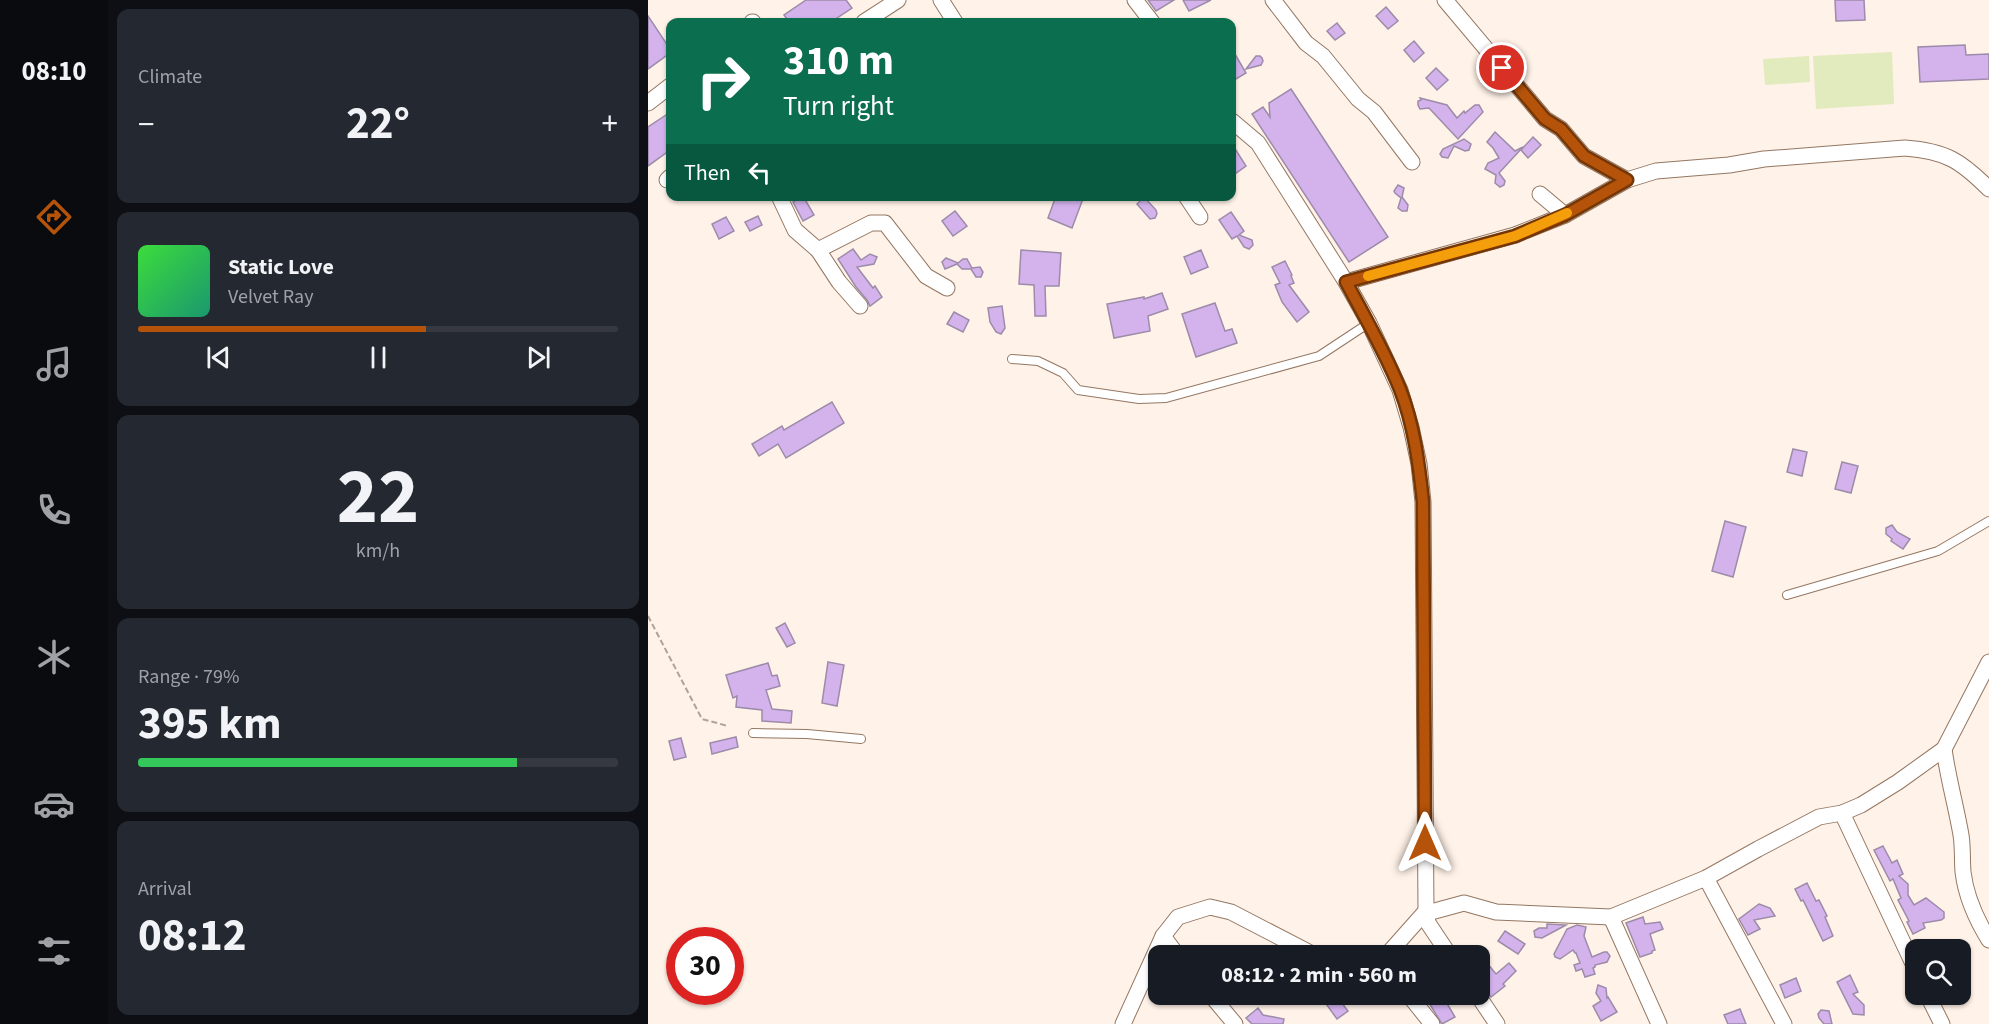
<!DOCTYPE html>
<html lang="en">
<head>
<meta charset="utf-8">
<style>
  :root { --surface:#171b24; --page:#242831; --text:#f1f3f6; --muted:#9ea1a6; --line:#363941; --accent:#b45309 }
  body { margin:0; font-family:"Source Sans 3",sans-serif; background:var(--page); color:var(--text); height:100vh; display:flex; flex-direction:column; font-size:22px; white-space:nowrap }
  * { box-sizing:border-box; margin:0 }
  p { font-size:20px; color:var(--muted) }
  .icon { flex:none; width:33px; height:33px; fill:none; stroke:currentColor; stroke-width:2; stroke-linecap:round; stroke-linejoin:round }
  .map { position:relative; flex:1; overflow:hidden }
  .details { display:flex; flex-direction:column; gap:9px; padding:9px; background:#0d0f14; width:540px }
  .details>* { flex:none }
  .hud { position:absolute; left:18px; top:18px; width:570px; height:183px; border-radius:12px; box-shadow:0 2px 4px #0004; background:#0b6e4f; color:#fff; overflow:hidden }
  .controls { position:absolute; left:1257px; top:939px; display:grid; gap:12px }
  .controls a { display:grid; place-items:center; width:66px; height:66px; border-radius:12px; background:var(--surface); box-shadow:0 2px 4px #0004; font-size:30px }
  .speed { position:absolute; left:18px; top:927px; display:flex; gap:12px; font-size:30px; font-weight:700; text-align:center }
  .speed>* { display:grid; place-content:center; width:78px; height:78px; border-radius:50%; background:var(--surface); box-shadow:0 2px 4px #0004; line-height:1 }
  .speed .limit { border:9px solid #d22; background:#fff; color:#111 }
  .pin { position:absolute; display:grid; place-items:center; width:51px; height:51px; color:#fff; margin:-26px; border:3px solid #fff; border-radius:50%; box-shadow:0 2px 6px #0007 }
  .me { position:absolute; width:66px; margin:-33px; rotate:0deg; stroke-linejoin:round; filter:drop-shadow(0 0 4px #0008) }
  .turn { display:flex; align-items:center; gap:21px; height:126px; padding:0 18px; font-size:27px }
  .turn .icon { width:78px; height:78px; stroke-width:2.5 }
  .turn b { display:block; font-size:42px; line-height:51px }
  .then { display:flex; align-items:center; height:57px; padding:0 18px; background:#0003; gap:12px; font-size:22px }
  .big { font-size:45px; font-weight:700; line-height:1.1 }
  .details .card { flex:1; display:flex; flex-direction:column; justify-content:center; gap:9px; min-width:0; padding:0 21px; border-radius:12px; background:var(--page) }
  .details .dial { align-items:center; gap:0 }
  .dial b { font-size:78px; line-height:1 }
  .song { display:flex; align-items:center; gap:18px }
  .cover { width:72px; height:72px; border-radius:9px; background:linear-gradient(135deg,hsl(120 70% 55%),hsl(160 70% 35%)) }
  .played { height:6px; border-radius:3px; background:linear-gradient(90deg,var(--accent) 60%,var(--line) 60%) }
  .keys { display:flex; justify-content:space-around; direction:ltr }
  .heat { display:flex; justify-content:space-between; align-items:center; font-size:33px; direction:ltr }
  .charge { height:9px; border-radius:4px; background:linear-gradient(90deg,#34c759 79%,var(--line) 0) }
  .trip { position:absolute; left:500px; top:945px; width:342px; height:60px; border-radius:12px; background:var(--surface); box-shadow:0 2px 4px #0004; font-weight:700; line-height:60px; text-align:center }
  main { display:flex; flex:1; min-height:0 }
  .tab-bar { display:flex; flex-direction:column; width:108px; justify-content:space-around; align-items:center; background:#090b0e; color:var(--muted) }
  .tab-bar .icon { width:42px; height:42px }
  .tab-bar .on { color:var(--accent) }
  .tab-bar b { font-size:27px; color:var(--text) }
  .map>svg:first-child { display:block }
  .green { fill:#e2ebbd }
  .building { fill:#d4b3ed; stroke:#9c8ba9; stroke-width:1.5 }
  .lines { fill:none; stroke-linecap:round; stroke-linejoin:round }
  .service-casing { stroke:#947762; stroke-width:10 }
  .minor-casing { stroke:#947762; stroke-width:17 }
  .path { stroke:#afa39a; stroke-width:2; stroke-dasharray:6 3; stroke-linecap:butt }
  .service { stroke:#fff; stroke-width:8 }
  .minor { stroke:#fff; stroke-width:15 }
  .route-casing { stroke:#753606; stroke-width:15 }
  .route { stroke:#b45309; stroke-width:10 }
  .slow { stroke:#f59e0b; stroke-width:10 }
</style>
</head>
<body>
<main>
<nav class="tab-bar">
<b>08:10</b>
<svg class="icon on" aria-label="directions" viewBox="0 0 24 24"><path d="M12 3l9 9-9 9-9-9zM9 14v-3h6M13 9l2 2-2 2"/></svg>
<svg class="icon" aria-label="music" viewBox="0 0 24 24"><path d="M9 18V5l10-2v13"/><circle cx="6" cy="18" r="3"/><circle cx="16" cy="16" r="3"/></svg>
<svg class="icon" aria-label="phone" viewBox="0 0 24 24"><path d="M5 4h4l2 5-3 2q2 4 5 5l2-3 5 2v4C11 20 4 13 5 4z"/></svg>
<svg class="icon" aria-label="climate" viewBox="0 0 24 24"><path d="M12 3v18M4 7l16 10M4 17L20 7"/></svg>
<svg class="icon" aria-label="car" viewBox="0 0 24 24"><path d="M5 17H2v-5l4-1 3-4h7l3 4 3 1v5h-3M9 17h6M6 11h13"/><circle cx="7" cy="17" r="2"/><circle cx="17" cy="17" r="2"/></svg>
<svg class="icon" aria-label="filters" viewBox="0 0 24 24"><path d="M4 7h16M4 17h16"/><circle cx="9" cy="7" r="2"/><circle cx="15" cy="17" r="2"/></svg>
</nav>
<section class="details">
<div class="card"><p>Climate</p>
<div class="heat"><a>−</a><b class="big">22°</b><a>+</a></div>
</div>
<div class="card">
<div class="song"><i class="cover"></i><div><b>Static Love</b><p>Velvet Ray</p></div></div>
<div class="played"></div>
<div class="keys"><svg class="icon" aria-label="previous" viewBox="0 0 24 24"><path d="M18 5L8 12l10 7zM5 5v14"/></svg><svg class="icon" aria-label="pause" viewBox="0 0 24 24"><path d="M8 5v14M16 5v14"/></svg><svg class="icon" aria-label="next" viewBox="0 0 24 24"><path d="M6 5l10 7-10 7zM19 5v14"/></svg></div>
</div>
<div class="card dial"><b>22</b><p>km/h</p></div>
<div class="card"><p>Range · 79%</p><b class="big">395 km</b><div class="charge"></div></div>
<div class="card"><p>Arrival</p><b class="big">08:12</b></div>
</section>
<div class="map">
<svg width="1341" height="1024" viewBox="0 0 1341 1024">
  <rect width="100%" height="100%" fill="#fff2e8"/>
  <g class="green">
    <polygon points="1244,52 1246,104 1168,109 1165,56"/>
    <polygon points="1161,56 1162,82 1117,85 1115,59"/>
  </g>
  <g class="building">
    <polygon points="158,0 198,0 204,8 183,22 141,22 136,15"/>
    <polygon points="500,0 526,0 508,11"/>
    <polygon points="535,0 563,0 541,11"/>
    <polygon points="1187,0 1216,0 1217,20 1188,21"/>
    <polygon points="738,7 750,21 740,29 728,16"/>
    <polygon points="0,16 22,49 22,53 0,69"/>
    <polygon points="689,23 697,33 687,40 679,31"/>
    <polygon points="766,41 776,53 766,62 756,50"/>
    <polygon points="1317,45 1318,55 1341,54 1341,79 1272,82 1270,47"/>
    <polygon points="584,49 598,73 588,79 584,72"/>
    <polygon points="608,56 612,56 614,58 615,61 613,65 598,69"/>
    <polygon points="788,68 800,80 789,90 778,78"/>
    <polygon points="643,89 740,237 701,262 604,114 615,107 622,117 621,103"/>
    <polygon points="772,98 799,105 809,118 816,111 817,113 827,105 831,105 835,112 810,139 781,108 772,109 770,105 770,101 773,100"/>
    <polygon points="18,115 22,122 22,150 0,166 0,127"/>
    <polygon points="847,132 867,151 875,147 851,173 857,181 856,185 852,187 847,183 848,175 837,169 840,163 851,158 845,148 839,142"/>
    <polygon points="885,137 893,145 880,158 873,150"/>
    <polygon points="816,139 823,144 821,150 817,151 806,146 800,158 794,157 792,154 795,149"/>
    <polygon points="584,144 598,166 584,176"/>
    <polygon points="750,185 756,188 754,197 760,205 759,211 754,211 750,208 753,198 747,193 746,191"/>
    <polygon points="155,196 166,215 155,221 145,202"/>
    <polygon points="408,196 436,196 424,228 400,218"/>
    <polygon points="496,197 508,210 509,214 507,218 502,219 489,204"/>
    <polygon points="307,211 319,226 305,236 294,221"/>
    <polygon points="583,212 596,231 591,235 604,240 605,245 601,249 596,247 589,236 584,239 571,220"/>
    <polygon points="110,216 114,225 102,231 97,222"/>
    <polygon points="78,217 86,231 71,239 64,224"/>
    <polygon points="205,249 213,260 222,254 229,257 226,264 209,267 225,288 227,286 234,297 222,306 219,300 208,287 190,259"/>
    <polygon points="373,250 413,253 411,286 397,286 398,316 387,316 386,285 371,284"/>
    <polygon points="553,250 560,267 543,274 536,257"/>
    <polygon points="298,258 310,263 315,259 319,259 324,268 332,267 335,272 333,277 328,277 323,269 314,269 309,264 297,269 294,262"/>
    <polygon points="637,261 644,275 643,276 646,283 641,285 661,312 649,322 634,302 627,285 632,283 624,267"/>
    <polygon points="514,293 520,309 500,316 502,331 466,338 459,304 496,297 496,299"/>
    <polygon points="567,303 577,331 584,329 589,343 548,357 534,314"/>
    <polygon points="354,306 357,328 353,334 348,332 342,322 340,308"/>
    <polygon points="306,312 321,320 315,332 299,324"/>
    <polygon points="184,402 196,423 138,458 130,444 111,456 104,444 134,426 136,430"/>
    <polygon points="1145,449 1159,452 1154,476 1139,472"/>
    <polygon points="1194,462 1210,466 1203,493 1187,489"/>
    <polygon points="1077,521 1098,527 1085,577 1064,571"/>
    <polygon points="1244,525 1249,532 1262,539 1255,549 1243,541 1244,539 1238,534 1238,528"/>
    <polygon points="137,623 147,643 139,647 128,628"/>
    <polygon points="180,662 196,665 189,706 174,703"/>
    <polygon points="120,663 124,676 129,675 132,686 118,690 124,709 144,711 143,723 114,721 114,710 88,707 89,696 85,698 78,675"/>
    <polygon points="88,737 90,747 64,754 62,743"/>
    <polygon points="33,738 38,757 26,760 21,741"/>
    <polygon points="1235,846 1244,863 1249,860 1255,874 1251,876 1260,884 1260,895 1266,905 1278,898 1296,912 1296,918 1293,920 1275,923 1277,928 1265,934 1259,922 1261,921 1250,900 1253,898 1245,879 1242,881 1226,850"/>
    <polygon points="1159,883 1168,901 1171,900 1179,916 1177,917 1185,936 1175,941 1155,900 1153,901 1147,889"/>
    <polygon points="1111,904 1122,908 1127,916 1106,920 1112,929 1100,935 1091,919"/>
    <polygon points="995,917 997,924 1012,922 1015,929 1002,934 1007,950 1004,951 1004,953 992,957 978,923"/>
    <polygon points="899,924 918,925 894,938 887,937 886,931 891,928 899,928"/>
    <polygon points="929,925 938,927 936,936 944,957 956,952 959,952 962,956 959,962 947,965 947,967 945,968 947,974 937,977 934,969 928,971 926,965 932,963 928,953 927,953 925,950 912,959 907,957 906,954 919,929"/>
    <polygon points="857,931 877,944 870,954 850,941"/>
    <polygon points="839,963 848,974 861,963 868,971 855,984 857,986 843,997 831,982 831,970"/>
    <polygon points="1202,975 1210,992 1205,994 1216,1005 1216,1015 1205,1014 1189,982"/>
    <polygon points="1148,978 1153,991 1137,998 1132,985"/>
    <polygon points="950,985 958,988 959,998 960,997 969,1012 953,1021 945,1006 953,1001 948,993"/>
    <polygon points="671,994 687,994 700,1011 689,1019"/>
    <polygon points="794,995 807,1017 794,1024 781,1003"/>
    <polygon points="610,1008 615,1015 636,1019 635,1024 604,1024 598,1018"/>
    <polygon points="1092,1009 1098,1024 1080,1024 1076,1015"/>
    <polygon points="1173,1010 1181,1011 1184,1024 1176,1024 1171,1018 1170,1014"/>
  </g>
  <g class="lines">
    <g class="service-casing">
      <g id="service">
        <polyline points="364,359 390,361 415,373 430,390 491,399 518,398 671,356 721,323"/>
        <polyline points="1139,595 1290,551 1341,521"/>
        <polyline points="105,733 159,734 213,739"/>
      </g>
    </g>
    <g class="minor-casing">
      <g id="minor">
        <polyline points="293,0 307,22"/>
        <polyline points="487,0 504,22"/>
        <polyline points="625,0 658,43 675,56 710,99 726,112 764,162"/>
        <polyline points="797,0 897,119 913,129 936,156 979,180"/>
        <polyline points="104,22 105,22"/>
        <polyline points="216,22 250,0"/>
        <polyline points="0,103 22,86"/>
        <polyline points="584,121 610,143 698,282 721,323 752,390 763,427 771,464 775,502 778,911 780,923 802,956"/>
        <polyline points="19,180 22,177"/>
        <polyline points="892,194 917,215"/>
        <polyline points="131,196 147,230 170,250 223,223 237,223 278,276 299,288"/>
        <polyline points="538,196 552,217"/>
        <polyline points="170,250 191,282 212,306"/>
        <path d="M698,282L867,235L917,215L979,180L1008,171L1081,165L1116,159L1257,148C1298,151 1313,161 1341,189"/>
        <path d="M1296,749C1300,778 1308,806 1313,835C1315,847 1314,860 1315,872C1318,897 1328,919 1341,940"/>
        <polyline points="1194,813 1268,970"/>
        <polyline points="1058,878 1136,1024"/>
        <polyline points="963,917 1011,1024"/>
        <polyline points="515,936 530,956"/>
        <polyline points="738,956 778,911 783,912 816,903 848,912 963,917 1058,878 1110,849 1171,817 1194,813 1213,805 1250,782 1296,749 1341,662"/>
        <polyline points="562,994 587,1024"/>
        <polyline points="760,994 784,1024"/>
        <polyline points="829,994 849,1024"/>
        <polyline points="1279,994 1294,1024"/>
        <polyline points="475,1024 515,936 530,917 562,907 583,912 668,956"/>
      </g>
    </g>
    <polyline class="path" points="0,616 54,719 80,726"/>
    <use href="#service" class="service"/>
    <use href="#minor" class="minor"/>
  </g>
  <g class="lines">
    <g class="route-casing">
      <path id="route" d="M777,843L775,502C771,464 766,425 752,389C737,352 717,317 698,282L867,236L917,215L979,180L936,156L913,129L897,119L854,68"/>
    </g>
    <use href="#route" class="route"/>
    <polyline class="slow" points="720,276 867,236 919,213"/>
  </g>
</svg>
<div class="controls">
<a><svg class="icon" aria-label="search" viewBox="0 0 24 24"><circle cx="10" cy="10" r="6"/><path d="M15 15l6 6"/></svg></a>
</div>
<div class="speed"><div class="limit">30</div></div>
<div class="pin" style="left:854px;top:68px;background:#d93025"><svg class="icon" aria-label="arrive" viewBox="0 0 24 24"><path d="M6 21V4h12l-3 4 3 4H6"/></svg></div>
<svg class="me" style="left:777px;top:843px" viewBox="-20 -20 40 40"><path d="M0-17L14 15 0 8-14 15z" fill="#b45309" stroke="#fff" stroke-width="4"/></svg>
<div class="trip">08:12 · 2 min · 560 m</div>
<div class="hud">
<div class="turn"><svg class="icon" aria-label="right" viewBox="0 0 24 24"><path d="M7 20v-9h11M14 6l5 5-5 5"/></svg><div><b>310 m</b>Turn right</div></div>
<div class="then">Then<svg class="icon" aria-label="left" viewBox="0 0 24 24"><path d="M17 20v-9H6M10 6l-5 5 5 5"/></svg></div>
</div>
</div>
</main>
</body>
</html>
